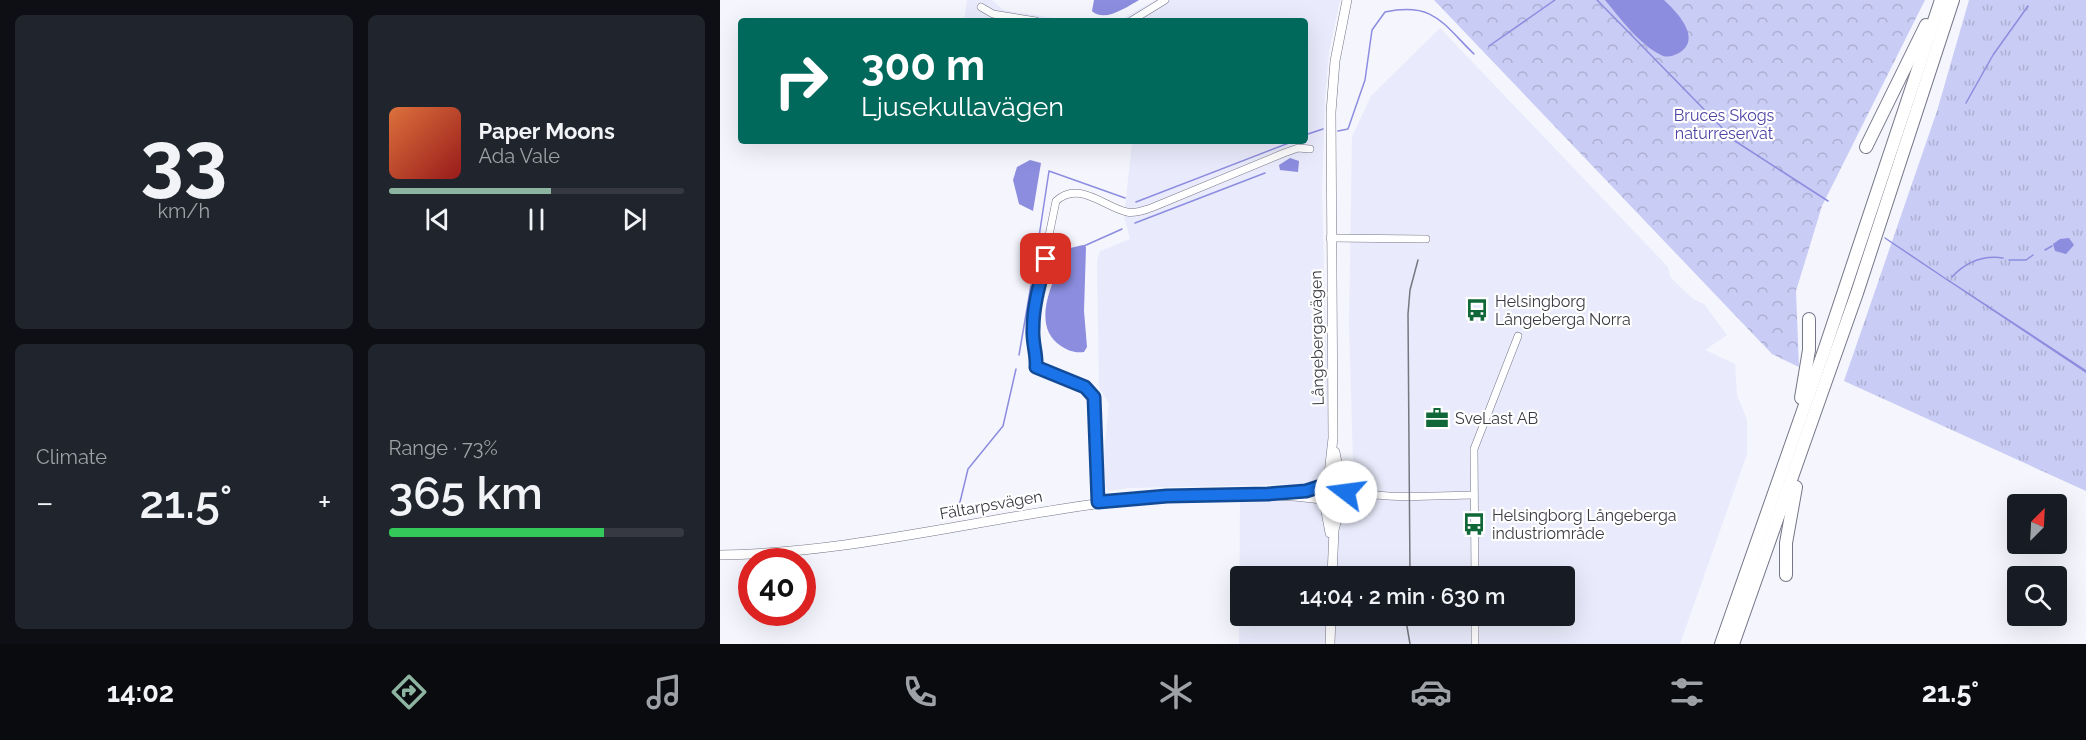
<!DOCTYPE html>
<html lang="en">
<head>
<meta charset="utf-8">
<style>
  :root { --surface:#171b24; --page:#20242c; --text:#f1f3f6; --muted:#9ea1a6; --line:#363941; --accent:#8cb4a0 }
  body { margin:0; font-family:Raleway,sans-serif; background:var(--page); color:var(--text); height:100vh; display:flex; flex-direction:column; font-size:22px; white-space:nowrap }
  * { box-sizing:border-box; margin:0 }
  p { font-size:20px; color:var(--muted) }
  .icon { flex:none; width:33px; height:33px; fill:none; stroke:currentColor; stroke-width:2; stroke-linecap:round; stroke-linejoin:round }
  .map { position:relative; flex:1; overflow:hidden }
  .details { display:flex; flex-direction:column; gap:15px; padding:15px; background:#0d0f14; width:720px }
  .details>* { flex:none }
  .guide { position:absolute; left:18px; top:18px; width:570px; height:126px; border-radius:6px; box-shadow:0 6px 24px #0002; background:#00695c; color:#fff; overflow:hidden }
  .needle { width:39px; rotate:24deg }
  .fabs { position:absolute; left:1287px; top:494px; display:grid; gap:12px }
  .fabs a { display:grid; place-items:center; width:60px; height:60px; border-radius:6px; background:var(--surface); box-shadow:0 6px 24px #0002; font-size:30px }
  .speed { position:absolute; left:18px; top:548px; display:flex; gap:12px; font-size:30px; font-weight:700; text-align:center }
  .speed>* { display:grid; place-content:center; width:78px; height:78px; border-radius:50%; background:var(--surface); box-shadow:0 6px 24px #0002; line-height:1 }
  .speed .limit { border:9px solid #d22; background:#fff; color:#111 }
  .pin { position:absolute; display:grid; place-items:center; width:51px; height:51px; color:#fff; margin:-26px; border-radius:12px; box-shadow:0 3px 9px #0006 }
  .me { position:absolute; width:66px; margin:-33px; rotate:285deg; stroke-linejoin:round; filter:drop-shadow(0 0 4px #0008) }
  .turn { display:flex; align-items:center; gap:21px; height:126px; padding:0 24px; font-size:27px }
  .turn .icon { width:78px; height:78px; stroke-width:2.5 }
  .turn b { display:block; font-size:42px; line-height:51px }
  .big { font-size:45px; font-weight:600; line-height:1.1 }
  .details .widget { flex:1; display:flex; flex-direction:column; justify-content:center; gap:9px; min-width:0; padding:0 21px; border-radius:9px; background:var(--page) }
  .details .dial { align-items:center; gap:0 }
  .dial b { font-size:78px; line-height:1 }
  .song { display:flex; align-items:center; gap:18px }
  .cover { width:72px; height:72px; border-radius:9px; background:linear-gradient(135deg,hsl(20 70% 55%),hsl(0 70% 35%)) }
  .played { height:6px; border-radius:3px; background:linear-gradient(90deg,var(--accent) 55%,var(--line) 55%) }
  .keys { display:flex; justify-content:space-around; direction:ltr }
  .heat { display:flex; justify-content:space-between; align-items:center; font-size:33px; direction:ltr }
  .charge { height:9px; border-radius:4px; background:linear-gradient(90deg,#34c759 73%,var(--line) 0) }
  .details .tiles { flex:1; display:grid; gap:15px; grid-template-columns:repeat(2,1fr) }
  .trip { position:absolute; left:510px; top:566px; width:345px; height:60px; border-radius:6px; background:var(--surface); box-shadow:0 6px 24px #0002; font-weight:600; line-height:60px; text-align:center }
  .tabs { display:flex; height:96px; justify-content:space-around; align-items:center; background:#090b0e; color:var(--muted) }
  .tabs .icon { width:42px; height:42px }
  .tabs .on { color:var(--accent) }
  .tabs b { font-size:27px; color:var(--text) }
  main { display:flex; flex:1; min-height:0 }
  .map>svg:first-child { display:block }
  .built { fill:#e9eafb; fill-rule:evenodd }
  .grass { fill:url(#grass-tufts) }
  .park { fill:url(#park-crowns) }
  .water { fill:#8c8ddf }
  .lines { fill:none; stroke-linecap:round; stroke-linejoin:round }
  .stream { stroke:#8c8ddf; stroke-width:1.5 }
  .minor-casing { stroke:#757688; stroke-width:8 }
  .tertiary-casing { stroke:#757688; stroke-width:10 }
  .motorway-casing { stroke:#757688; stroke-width:14 }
  .minor { stroke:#fff; stroke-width:7 }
  .tertiary { stroke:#fff; stroke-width:9 }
  .motorway { stroke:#fff; stroke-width:12 }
  .rail { stroke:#76777f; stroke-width:1.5 }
  .route-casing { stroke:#114b97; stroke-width:15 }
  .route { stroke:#1a73e8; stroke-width:10 }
  .labels { text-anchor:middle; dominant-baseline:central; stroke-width:4.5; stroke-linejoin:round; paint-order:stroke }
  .park-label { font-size:16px; fill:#4c44a4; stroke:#fff }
  .poi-label { font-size:16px; fill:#3a3b43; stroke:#fff; text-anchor:start }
  .street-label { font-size:16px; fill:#3a3b43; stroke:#fff }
</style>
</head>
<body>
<main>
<section class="details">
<div class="tiles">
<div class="widget dial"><b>33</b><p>km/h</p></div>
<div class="widget">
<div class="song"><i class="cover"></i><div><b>Paper Moons</b><p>Ada Vale</p></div></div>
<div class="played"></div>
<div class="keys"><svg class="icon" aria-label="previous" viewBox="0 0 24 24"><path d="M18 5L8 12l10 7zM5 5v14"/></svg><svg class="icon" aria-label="pause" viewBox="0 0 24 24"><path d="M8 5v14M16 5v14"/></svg><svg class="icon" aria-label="next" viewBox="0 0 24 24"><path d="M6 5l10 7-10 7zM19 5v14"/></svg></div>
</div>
<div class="widget"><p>Climate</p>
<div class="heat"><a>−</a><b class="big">21.5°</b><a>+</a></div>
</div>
<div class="widget"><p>Range · 73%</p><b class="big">365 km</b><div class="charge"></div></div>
</div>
</section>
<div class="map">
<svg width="1366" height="644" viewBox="0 0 1366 644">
  <defs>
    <pattern id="grass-tufts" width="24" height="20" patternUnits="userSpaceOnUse" patternTransform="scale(1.5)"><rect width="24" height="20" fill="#c9ccf4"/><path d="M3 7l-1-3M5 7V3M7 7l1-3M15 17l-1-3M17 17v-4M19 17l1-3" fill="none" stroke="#adb0d2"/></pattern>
    <pattern id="park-crowns" width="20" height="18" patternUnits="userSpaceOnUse" patternTransform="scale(1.5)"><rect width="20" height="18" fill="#c9ccf4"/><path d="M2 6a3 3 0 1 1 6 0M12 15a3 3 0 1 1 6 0" fill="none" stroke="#adb0d2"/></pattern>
  </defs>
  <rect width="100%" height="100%" fill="#f5f5fe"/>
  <g class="built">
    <polygon points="247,0 272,0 283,10 352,21 244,21"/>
    <polygon points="435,0 620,0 609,53 605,99 602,192 609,451 606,474 598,482 588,484 409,488 389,491 381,486 389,403 379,388 377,261 380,251 410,239 404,216 412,143 403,141 585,141 585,21 399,21"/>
    <path d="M720,28L948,267L950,277L973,299L984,304L1007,335L985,350L1015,364L1017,395L1027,420V454L960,644H519L520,499L595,501L612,512L630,503L634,495L629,325L632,137L651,96ZM520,576H844V615H520Z"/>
  </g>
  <polygon class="grass" points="1249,0 1366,0 1366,491 1124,381 1217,111"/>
  <polygon class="park" points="714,0 1205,0 1102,206 1076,291 1079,367 1052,354"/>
  <g class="water">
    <path d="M374,0H419C407,7 384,23 372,11Z"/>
    <path d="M885,0H944C957,12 983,39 959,53C953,56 947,58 941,55C919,44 900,18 885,0Z"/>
    <polygon points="570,158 579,161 578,172 560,170 559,165"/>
    <polygon points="310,160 321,163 313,211 299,204 293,180 297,167"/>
    <polygon points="1349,238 1354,245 1346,254 1335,251 1333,244 1340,239"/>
    <path d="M363,245L366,247L364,311L367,347L364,352C354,353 349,351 341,346C308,324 336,277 346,249Z"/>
    <polygon points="1229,280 1366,370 1366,373 1228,281"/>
  </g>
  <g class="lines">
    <g class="stream">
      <polyline points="877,0 1015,141 1108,201"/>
      <polyline points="769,46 835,0"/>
      <polyline points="1246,103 1273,55 1308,6"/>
      <path d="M618,131L628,129L645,80L652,30L665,12C714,2 722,23 754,54"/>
      <polyline points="585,135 603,129"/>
      <polyline points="416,202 574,141"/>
      <polyline points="415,223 545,173"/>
      <polyline points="1165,238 1229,281"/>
      <polyline points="364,246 402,229"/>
      <polyline points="1325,250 1332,246"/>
      <polyline points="1289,260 1306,260 1313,255"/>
      <polyline points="313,276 329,171 405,198"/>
      <path d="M1232,277C1246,262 1262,255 1283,258"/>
      <polyline points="299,355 311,285"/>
      <polyline points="233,511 240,502 248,469 283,426 296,369"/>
    </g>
    <g class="minor-casing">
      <g id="minor">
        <polyline points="261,7 273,14 316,21"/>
        <polyline points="411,21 445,0"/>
        <polyline points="610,238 706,239"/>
        <path d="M624,487C658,502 716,495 754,495"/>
        <polyline points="624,501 655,496"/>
        <path d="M378,502L373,397L365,387L316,367L317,352L313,334L314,309L336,201C359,180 384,207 407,212C415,214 424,210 431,208L564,153L578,148L590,149"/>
        <polyline points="755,576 754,449 798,336"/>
        <polyline points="755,615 755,644"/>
      </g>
    </g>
    <g class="tertiary-casing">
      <g id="tertiary">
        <polyline points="615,452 621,484"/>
        <circle cx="614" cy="494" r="12"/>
        <polyline points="608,483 613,438 611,112 615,61 627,0"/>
        <polyline points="577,491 604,486"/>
        <polyline points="604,501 610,533"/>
        <path d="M0,555C202,552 398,472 602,499"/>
        <polyline points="612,576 614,530 621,504"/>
        <polyline points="610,644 611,615"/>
      </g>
    </g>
    <g class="motorway-casing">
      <g id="motorway">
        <polyline points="1146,147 1206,25"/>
        <polyline points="1081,398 1089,350 1089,319"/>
        <polyline points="1066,575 1066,543 1076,487"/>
        <polyline points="1001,644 1105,348 1221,0"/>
        <polyline points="1013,644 1137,293 1233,0"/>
      </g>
    </g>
    <use href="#minor" class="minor"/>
    <use href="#tertiary" class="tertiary"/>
    <use href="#motorway" class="motorway"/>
    <g class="rail">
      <polyline points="690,576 688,314 690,290 698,260"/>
      <polyline points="685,615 690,644"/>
    </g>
  </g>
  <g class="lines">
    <g class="route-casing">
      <path id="route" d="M326,259C320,282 313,305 313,329C312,342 317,354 316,367L365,387L374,397L378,502L447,496L548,494L586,491L614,482L621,484L626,492"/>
    </g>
    <use href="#route" class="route"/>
  </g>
  <defs>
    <g id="bus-bare" transform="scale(1.8)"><path d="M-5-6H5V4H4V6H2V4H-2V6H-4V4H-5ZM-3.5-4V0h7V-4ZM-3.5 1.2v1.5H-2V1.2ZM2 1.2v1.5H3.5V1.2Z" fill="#106738" stroke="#fff" stroke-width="2.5" paint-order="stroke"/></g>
    <g id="office-bare" transform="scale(1.8)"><path d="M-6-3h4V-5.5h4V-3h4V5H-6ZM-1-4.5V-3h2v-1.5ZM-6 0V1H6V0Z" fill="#106738" stroke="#fff" stroke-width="2.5" paint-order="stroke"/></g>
  </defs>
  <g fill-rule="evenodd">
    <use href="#bus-bare" x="757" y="310"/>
    <use href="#office-bare" x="717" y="418"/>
    <use href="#bus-bare" x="754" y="524"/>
  </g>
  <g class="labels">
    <g class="park-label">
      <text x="1004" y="115">Bruces Skogs<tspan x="1004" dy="18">naturreservat</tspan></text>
    </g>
    <g class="poi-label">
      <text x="775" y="301">Helsingborg<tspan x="775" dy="18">Långeberga Norra</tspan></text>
      <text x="735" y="418">SveLast AB</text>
      <text x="772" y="515">Helsingborg Långeberga<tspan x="772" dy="18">industriområde</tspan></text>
    </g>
    <g class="street-label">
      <text transform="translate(597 338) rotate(-91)">Långebergavägen</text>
      <text transform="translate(271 505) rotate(-10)">Fältarpsvägen</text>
    </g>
  </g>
</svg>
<div class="fabs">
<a><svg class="needle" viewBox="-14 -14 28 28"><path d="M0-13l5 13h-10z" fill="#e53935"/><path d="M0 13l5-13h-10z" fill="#9ea1a6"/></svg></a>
<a><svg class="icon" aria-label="search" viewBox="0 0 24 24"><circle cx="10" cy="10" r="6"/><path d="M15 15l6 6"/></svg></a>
</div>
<div class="speed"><div class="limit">40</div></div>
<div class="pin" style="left:326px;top:259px;background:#d93025"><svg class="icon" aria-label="arrive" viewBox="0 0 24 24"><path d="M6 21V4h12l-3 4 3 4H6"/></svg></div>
<svg class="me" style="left:626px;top:492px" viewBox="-20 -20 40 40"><circle r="19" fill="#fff"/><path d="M0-13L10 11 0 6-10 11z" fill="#1a73e8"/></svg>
<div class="trip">14:04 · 2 min · 630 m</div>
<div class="guide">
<div class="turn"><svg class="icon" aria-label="right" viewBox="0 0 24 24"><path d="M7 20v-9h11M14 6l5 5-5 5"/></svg><div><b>300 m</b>Ljusekullavägen</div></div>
</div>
</div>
</main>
<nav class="tabs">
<b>14:02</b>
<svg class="icon on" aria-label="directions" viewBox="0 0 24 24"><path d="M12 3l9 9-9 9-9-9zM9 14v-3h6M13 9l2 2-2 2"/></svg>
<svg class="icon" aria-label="music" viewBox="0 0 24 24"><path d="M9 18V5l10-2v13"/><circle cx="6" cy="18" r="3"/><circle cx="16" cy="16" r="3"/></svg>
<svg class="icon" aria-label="phone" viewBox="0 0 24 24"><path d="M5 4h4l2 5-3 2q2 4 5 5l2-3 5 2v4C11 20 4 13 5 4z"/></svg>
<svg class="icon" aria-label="climate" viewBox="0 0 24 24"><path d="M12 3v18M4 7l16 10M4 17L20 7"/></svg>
<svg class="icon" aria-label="car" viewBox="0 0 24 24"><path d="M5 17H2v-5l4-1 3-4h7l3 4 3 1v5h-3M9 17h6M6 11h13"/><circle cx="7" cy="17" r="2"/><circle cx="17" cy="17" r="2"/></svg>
<svg class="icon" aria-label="filters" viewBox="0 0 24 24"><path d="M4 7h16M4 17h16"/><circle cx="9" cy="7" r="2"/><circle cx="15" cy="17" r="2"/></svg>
<b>21.5°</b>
</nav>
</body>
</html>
